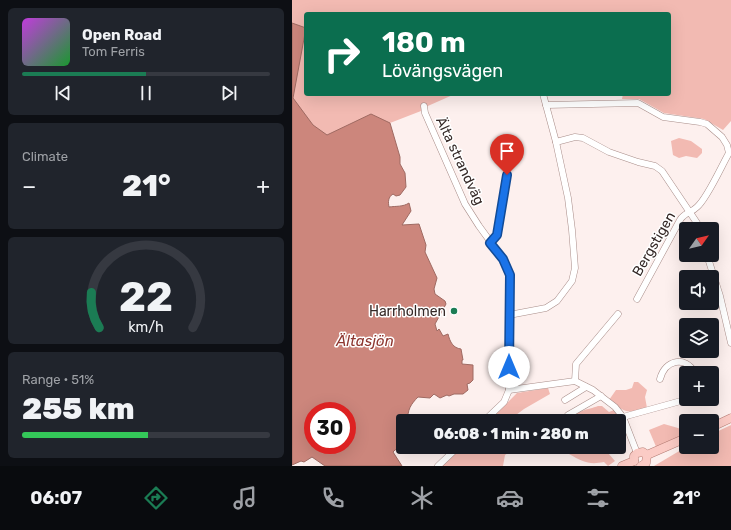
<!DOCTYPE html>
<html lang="en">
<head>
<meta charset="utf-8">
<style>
  :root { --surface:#171b24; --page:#20242c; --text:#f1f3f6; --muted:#9ea1a6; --line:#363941; --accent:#1b7c54 }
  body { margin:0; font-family:Rubik,sans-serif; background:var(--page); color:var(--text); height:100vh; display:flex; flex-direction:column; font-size:15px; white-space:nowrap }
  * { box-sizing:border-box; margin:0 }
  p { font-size:13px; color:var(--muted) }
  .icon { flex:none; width:22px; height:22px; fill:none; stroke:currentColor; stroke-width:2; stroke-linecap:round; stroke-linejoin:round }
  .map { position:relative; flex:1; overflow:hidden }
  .sheet { display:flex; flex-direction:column; gap:8px; padding:8px; background:#0d0f14; width:292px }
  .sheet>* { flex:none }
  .banner { position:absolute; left:12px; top:12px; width:367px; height:84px; border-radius:4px; box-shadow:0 4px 16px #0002; background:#0b6e4f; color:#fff; overflow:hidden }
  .needle { width:26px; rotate:56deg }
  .fabs { position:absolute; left:387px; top:222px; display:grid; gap:8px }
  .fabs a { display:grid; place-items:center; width:40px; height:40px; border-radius:4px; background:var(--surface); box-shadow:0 4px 16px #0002; font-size:20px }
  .speed { position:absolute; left:12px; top:402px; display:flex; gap:8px; font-size:20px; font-weight:700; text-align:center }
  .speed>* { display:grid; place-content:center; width:52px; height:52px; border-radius:50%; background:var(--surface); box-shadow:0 4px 16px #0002; line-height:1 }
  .speed .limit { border:6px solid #d22; background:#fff; color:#111 }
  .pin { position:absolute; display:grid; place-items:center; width:34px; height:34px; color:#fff; margin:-41px -17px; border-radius:50% 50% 50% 0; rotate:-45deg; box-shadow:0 0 4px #0007 }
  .pin .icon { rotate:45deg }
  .me { position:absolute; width:44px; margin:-22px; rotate:0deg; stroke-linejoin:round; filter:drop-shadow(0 0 3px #0008) }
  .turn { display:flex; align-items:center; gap:14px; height:84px; padding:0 12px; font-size:18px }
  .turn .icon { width:52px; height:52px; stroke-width:2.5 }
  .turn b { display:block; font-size:28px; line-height:34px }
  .big { font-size:30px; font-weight:800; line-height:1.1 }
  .sheet .card { flex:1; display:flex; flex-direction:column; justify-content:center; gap:6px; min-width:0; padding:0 14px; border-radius:6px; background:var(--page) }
  .sheet .dial { align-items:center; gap:0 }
  .dial svg { height:104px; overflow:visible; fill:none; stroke:var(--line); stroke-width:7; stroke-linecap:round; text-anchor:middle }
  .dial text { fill:var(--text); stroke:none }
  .song { display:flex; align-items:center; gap:12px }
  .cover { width:48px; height:48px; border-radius:6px; background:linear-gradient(135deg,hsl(290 70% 55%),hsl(130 70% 35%)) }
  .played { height:4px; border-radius:2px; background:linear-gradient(90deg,var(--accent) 50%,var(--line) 50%) }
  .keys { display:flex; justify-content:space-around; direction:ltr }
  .heat { display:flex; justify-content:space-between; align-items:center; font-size:22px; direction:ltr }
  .charge { height:6px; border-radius:3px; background:linear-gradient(90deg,#34c759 51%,var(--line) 0) }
  .trip { position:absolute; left:104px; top:414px; width:230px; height:40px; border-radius:4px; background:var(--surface); box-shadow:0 4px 16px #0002; font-weight:800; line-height:40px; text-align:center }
  .dock { display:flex; height:64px; justify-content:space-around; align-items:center; background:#090b0e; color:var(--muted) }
  .dock .icon { width:28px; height:28px }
  .dock .current { color:var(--accent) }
  .dock b { font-size:18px; color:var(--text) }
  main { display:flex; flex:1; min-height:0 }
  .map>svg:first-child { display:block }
  .green { fill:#f2bab2 }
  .water { fill:#cc867c; stroke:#9f6a62; fill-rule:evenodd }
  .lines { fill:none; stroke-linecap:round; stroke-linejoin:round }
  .minor-casing { stroke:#a98d89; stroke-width:7 }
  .major-casing { stroke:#b47c74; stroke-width:9 }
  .minor { stroke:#fff; stroke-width:6 }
  .major { stroke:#fbcbc5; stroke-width:8 }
  .route-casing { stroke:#114b97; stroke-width:10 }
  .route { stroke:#1a73e8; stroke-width:7 }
  .poi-dot { fill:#1b7c54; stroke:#fff; stroke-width:1.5 }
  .labels { text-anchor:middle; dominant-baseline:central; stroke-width:3; stroke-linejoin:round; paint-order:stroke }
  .street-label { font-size:14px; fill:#352927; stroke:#fff }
  .poi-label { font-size:14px; fill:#352927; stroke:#fff; text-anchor:end }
  .water-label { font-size:15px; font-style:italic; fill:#8e3730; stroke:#fff }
</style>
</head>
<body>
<main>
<section class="sheet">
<div class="card">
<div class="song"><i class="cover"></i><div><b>Open Road</b><p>Tom Ferris</p></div></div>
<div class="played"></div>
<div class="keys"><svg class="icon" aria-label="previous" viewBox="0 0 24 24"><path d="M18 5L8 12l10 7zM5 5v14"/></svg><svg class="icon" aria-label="pause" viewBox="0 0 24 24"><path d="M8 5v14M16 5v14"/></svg><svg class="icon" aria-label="next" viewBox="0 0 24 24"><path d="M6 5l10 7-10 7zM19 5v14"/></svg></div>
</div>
<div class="card"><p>Climate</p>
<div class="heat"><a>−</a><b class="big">21°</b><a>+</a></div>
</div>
<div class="card dial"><svg viewBox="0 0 100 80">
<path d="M14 69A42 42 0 1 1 86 69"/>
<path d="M14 69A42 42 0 0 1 8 42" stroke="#1b7c54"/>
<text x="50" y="56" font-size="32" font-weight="700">22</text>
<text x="50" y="72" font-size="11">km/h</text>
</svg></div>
<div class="card"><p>Range · 51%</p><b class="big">255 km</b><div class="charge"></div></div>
</section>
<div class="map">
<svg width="439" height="466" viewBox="0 0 439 466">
  <rect width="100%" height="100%" fill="#fdf0ee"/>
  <g class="green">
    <polygon points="0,0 439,0 439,121 431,130 412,119 372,113 347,99 330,99 331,94 377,94 377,14 14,14 14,94 163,94 129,109 129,111 98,123 0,253"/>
    <polygon points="387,138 399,141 410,149 410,153 405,158 394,156 387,158 381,155 379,141"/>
    <path d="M342,382H346L355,390L353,397L355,408C333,414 335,413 317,400L324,390H334L340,388Z"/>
    <polygon points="256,388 258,394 232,409 216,421 197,421 225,393"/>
    <path d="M306,406H310L317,412L322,410L328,420L319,421L310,418L307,421H277C283,410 296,410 306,406Z"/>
    <polygon points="372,424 386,428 394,432 394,436 365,449 357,430"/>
    <polygon points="439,425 439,466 362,466 394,447 420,447 420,434"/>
    <polygon points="167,447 215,447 216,453 213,455 211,466 147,466"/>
    <path d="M275,447H314L316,453L323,461L316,466L312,462C297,465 291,462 277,454Z"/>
  </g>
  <path class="water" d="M0,23L14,28L1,98L21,125L35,135L79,114L98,123L108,157V164L113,173L114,187L108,195L104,196L101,194C96,197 96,202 97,207C104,206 111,207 117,203L119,211L110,225L127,224L134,245L133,252L145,278L142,289L143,294L153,301L154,304L143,324L145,331L147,329L151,336L156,334C158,342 161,348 169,349L171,360H170V364L181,365V380L178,383L175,384L176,390L171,394H162L157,396L155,395L148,398L142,394L138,398L126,397C119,404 115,410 116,421H111V442L107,448L103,450L101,452L110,466H33L20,457L12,462L9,461L0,465ZM21,411H55V445H21Z"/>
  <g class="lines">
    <g class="minor-casing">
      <g id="minor">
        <polyline points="251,94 264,142 283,137 291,138 317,152 346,162 363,166 370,171 405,223 406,229"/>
        <path d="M254,105L346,103L371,117L408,122L415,124L430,137L435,145L437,153C430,165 415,199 405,207C399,213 392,213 388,220L345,299"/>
        <polyline points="132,106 133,113 173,204 187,226 211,259 218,275 217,390 212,402 192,421"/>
        <polyline points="198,243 205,235 215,175"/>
        <polyline points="415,255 428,296 439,343"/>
        <polyline points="217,315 254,308 265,301 280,281 283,268 280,230 276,198 264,142"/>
        <path d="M368,379C373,360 393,355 403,373"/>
        <polyline points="283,381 284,364 326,314"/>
        <polyline points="217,390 283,381 301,390 323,407 331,417 345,453"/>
        <polyline points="273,400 294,387"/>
        <polyline points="276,415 309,396"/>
        <polyline points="331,417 396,399"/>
        <polyline points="146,466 166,447"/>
      </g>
    </g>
    <g class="major-casing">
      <g id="major">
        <polyline points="420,427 439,418"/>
        <polyline points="355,455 394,438"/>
        <polyline points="342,461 342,456 345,453 351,452 355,455"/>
        <polyline points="330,466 342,461"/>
        <polyline points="349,466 354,463 355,455"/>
      </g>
    </g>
    <use href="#minor" class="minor"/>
    <use href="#major" class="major"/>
  </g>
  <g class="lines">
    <g class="route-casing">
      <polyline id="route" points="215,175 205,235 198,243 211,259 218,275 217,367"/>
    </g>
    <use href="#route" class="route"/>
  </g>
  <circle class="poi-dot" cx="162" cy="311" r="4"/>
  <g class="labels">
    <g class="street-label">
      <text transform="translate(168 161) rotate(65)">Älta strandväg</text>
      <text transform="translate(362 244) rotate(-60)">Bergstigen</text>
    </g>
    <g class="poi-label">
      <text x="154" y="311">Harrholmen</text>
    </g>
    <g class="water-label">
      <text x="73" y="341">Ältasjön</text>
    </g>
  </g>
</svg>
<div class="fabs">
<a><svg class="needle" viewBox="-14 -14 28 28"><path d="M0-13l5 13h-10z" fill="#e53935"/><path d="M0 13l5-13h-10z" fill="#9ea1a6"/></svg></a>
<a><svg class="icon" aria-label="sound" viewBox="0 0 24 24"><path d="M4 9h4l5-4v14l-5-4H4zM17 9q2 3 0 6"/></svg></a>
<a><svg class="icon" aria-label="layers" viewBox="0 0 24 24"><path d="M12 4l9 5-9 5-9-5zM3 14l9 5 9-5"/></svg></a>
<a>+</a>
<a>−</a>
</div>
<div class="speed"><div class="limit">30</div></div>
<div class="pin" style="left:215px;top:175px;background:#d93025"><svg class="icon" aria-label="arrive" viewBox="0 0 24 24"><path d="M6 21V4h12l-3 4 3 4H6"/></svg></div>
<svg class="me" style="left:217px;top:367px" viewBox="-20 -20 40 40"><circle r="19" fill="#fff"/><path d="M0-13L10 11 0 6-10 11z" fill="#1a73e8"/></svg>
<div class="trip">06:08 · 1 min · 280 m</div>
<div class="banner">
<div class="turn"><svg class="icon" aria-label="right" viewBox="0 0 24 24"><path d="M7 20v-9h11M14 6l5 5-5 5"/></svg><div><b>180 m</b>Lövängsvägen</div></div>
</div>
</div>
</main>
<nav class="dock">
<b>06:07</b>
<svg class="icon current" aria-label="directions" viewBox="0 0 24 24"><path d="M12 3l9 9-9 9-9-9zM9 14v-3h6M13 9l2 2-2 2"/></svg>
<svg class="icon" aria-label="music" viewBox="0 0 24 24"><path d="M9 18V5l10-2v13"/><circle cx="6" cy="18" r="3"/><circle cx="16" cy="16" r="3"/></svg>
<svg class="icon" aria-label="phone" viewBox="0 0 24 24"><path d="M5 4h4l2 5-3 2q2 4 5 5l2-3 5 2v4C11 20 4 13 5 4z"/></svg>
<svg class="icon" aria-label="climate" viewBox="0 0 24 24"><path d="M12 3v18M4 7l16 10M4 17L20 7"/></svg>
<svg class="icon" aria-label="car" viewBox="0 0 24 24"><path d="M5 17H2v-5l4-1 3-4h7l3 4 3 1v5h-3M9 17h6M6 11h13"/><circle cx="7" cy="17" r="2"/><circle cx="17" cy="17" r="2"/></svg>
<svg class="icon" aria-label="filters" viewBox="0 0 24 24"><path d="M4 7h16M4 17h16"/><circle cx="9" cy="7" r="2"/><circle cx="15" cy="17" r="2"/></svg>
<b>21°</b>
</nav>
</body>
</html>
